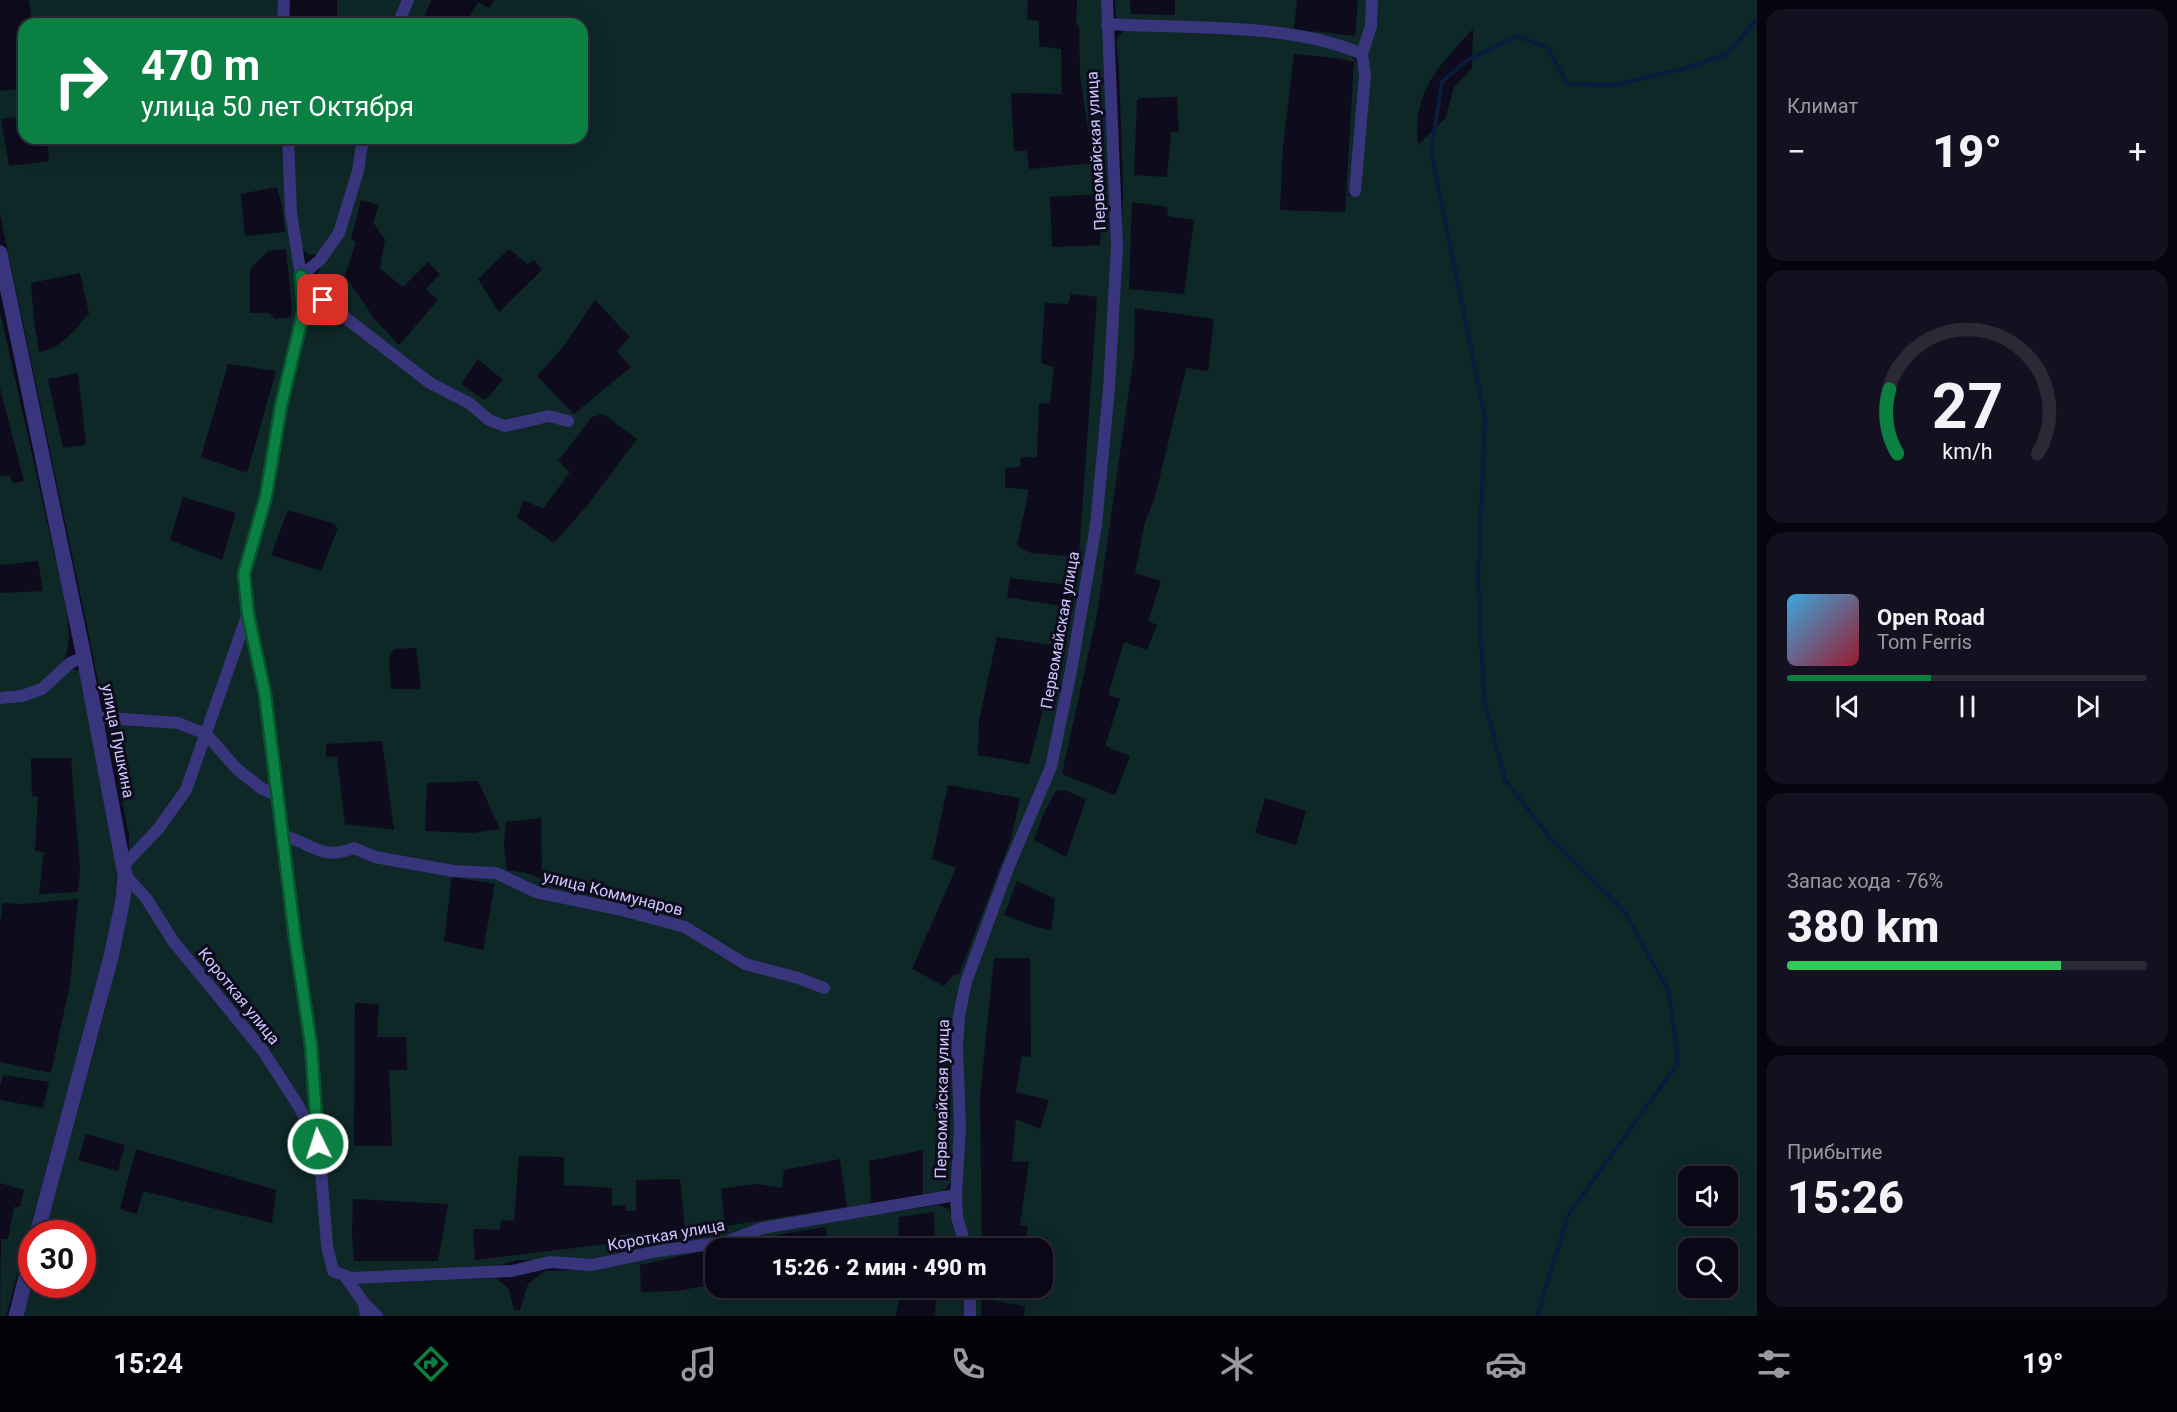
<!DOCTYPE html>
<html lang="ru">
<head>
<meta charset="utf-8">
<style>
  :root { --surface:#0a0816; --page:#13111f; --text:#f1f3f6; --muted:#999aa1; --line:#2a2935; --accent:#0b8043 }
  body { margin:0; font-family:Roboto,sans-serif; background:var(--page); color:var(--text); height:100vh; display:flex; flex-direction:column; font-size:22px; white-space:nowrap }
  * { box-sizing:border-box; margin:0 }
  p { font-size:20px; color:var(--muted) }
  .icon { flex:none; width:33px; height:33px; fill:none; stroke:currentColor; stroke-width:2; stroke-linecap:round; stroke-linejoin:round }
  .map { position:relative; flex:1; overflow:hidden }
  .details { display:flex; flex-direction:column; gap:9px; padding:9px; background:#06040c; width:420px }
  .details>* { flex:none }
  .guide { position:absolute; left:18px; top:18px; width:570px; height:126px; border-radius:18px; box-shadow:0 6px 24px #0002,0 0 0 2px var(--line); background:#0b8043; color:#fff; overflow:hidden }
  .tools { position:absolute; left:1678px; top:1166px; display:grid; gap:12px }
  .tools a { display:grid; place-items:center; width:60px; height:60px; border-radius:12px; background:var(--surface); box-shadow:0 6px 24px #0002,0 0 0 2px var(--line); font-size:30px }
  .speed { position:absolute; left:18px; top:1220px; display:flex; gap:12px; font-size:30px; font-weight:700; text-align:center }
  .speed>* { display:grid; place-content:center; width:78px; height:78px; border-radius:50%; background:var(--surface); box-shadow:0 6px 24px #0002,0 0 0 2px var(--line); line-height:1 }
  .speed .limit { border:9px solid #d22; background:#fff; color:#111 }
  .pin { position:absolute; display:grid; place-items:center; width:51px; height:51px; color:#fff; margin:-26px; border-radius:12px; box-shadow:0 3px 9px #0006 }
  .me { position:absolute; width:66px; margin:-33px; rotate:356deg; stroke-linejoin:round; filter:drop-shadow(0 0 4px #0008) }
  .turn { display:flex; align-items:center; gap:21px; height:126px; padding:0 24px; font-size:27px }
  .turn .icon { width:78px; height:78px; stroke-width:2.5 }
  .turn b { display:block; font-size:42px; line-height:51px }
  .big { font-size:45px; font-weight:800; line-height:1.1 }
  .details .widget { flex:1; display:flex; flex-direction:column; justify-content:center; gap:9px; min-width:0; padding:0 21px; border-radius:18px; background:var(--page) }
  .details .dial { align-items:center; gap:0 }
  .dial svg { height:156px; overflow:visible; fill:none; stroke:var(--line); stroke-width:7; stroke-linecap:round; text-anchor:middle }
  .dial text { fill:var(--text); stroke:none }
  .song { display:flex; align-items:center; gap:18px }
  .cover { width:72px; height:72px; border-radius:9px; background:linear-gradient(135deg,hsl(200 70% 55%),hsl(350 70% 35%)) }
  .played { height:6px; border-radius:3px; background:linear-gradient(90deg,var(--accent) 40%,var(--line) 40%) }
  .keys { display:flex; justify-content:space-around; direction:ltr }
  .heat { display:flex; justify-content:space-between; align-items:center; font-size:33px; direction:ltr }
  .charge { height:9px; border-radius:4px; background:linear-gradient(90deg,#34c759 76%,var(--line) 0) }
  .trip { position:absolute; left:705px; top:1238px; width:348px; height:60px; border-radius:18px; background:var(--surface); box-shadow:0 6px 24px #0002,0 0 0 2px var(--line); font-weight:800; line-height:60px; text-align:center }
  .dock { display:flex; height:96px; justify-content:space-around; align-items:center; background:#040309; color:var(--muted) }
  .dock .icon { width:42px; height:42px }
  .dock .on { color:var(--accent) }
  .dock b { font-size:27px; color:var(--text) }
  main { display:flex; flex:1; min-height:0 }
  .map>svg:first-child { display:block }
  .green { fill:#0e2727; fill-rule:evenodd }
  .lines { fill:none; stroke-linecap:round; stroke-linejoin:round }
  .stream { stroke:#0a1c3d; stroke-width:4 }
  .minor { stroke:#39357d; stroke-width:12 }
  .tertiary { stroke:#39357d; stroke-width:15 }
  .route-casing { stroke:#07532c; stroke-width:15 }
  .route { stroke:#0b8043; stroke-width:10 }
  .labels { text-anchor:middle; dominant-baseline:central; stroke-width:6; stroke-linejoin:round; paint-order:stroke }
  .street-label { font-size:16px; fill:#cec7ff; stroke:#0e0b1d }
</style>
</head>
<body>
<main>
<div class="map">
<svg width="1757" height="1316" viewBox="0 0 1757 1316">
  <rect width="100%" height="100%" fill="#0e0b1d"/>
  <g class="green">
    <polygon points="29,0 279,0 278,24 32,24"/>
    <polygon points="337,0 406,0 396,24 324,24 324,21 337,22"/>
    <polygon points="411,0 432,0 420,24 402,24"/>
    <path d="M495,0H1028L1027,19L1039,21V46L1061,49L1062,94L1011,93L1014,151H1027L1029,169L1093,163L1080,75L1079,25H1076L1077,0H1102L1107,138L1111,169V264L1097,489L1091,534L1061,703L1045,768L991,901L964,976L954,1012L953,1051L957,1134L953,1176L947,1188L935,1195L927,1197L759,1225L726,1237L675,1243L600,1259L583,1261L517,1260L491,1268L356,1273V1283L496,1278L509,1289L514,1310H520L528,1284L544,1271L593,1269L659,1254L726,1245L768,1231L938,1205L949,1209L961,1248H935L934,1212L899,1217L898,1246H890V1248H828L826,1227L777,1235L778,1248H716L715,1263L713,1251L698,1252L640,1265L641,1292L677,1291L715,1284L716,1287H888V1296L900,1297L896,1316H22L31,1280L32,1284H82V1233H44L107,1003L129,901V835L84,612L0,214V91L24,88V116L1,119L9,166L49,161L47,138H284L290,221L299,286L296,317L274,432L241,574L243,604L253,606L249,573L270,488L308,298L318,272L343,231L355,196L361,168L365,138H582V24H465L478,2L489,8ZM277,187L282,206L285,232L245,236L241,194ZM1099,194L1102,208L1100,245L1052,247L1050,197ZM361,200L379,205L373,222L385,240L380,269L403,287L428,262L440,274L426,289L438,300L399,345L375,320L345,275L356,242L351,239ZM286,249L292,311L290,317L275,319L269,313H250V269L268,251ZM509,249L527,264L534,260L542,270L499,312L478,279ZM80,273L89,314C74,330 62,348 39,352L34,322L31,283ZM1071,294L1097,297L1080,543L1078,557L1031,553L1017,546L1029,490L1005,487V468L1020,467L1021,457H1037L1039,404L1050,403L1054,367L1041,363L1045,303L1068,304ZM595,300L630,337L617,351L631,367L574,414L537,376L564,346ZM478,359L503,380L485,400L461,384ZM228,364L276,371L247,473L201,457ZM78,373L86,445L63,448L48,379ZM603,414L637,439L586,507L554,543L517,517L524,500L543,509L570,472L558,461L592,417ZM183,497L236,513L222,560L170,540ZM288,510L332,523L338,528L321,571L271,555ZM1010,578L1071,585L1067,607L1007,597ZM997,637L1059,646L1029,764L978,755L979,721ZM416,648L421,689H391L389,657L394,649ZM382,741L394,830L345,824L337,756L326,757V744ZM478,781L500,829L472,833L425,831L427,783ZM948,785L1020,798L1011,839L959,974L954,975L944,986L912,969L956,868L932,859ZM541,818L542,879L526,873L507,870L504,845L506,822ZM354,846L375,855L453,869L496,872L535,890L563,897L617,906L684,925L739,959L776,971L795,974L829,988V991L744,965L684,928L616,910L555,900L533,893L495,875L450,872L372,859L357,852H349V847ZM452,877L495,884L483,950L444,941ZM355,1003L379,1004L377,1037H406L407,1070H389L392,1146H354ZM86,1134L125,1145L118,1171L78,1160ZM136,1149L276,1190L272,1223L143,1191L137,1214L120,1209ZM923,1150V1195L871,1203L869,1161ZM519,1156L564,1157V1185L612,1188V1206L626,1205V1211H636V1180L680,1179L685,1230L607,1236V1244L475,1260L473,1229L500,1230L501,1220L514,1221ZM840,1159L847,1207L725,1226L721,1189L756,1184L782,1188L784,1170ZM353,1199L448,1204L438,1261H354L352,1232Z"/>
    <path d="M1115,0H1130L1131,14L1175,15V0H1297L1294,29L1355,36L1358,0H1757V1316H1024L1025,1307L982,1298L981,1316H973L972,1287H1042V1248H1024L1028,1227L1020,1225L1029,1162L1012,1161L1016,1119L1040,1129L1049,1100L1016,1092L1022,1056L1031,1057L1030,958H994L980,1096L982,1248H970L959,1216L961,1044L962,1012L974,974L1069,703L1121,279L1123,184L1119,69L1116,40L1123,31C1137,30 1150,32 1164,32C1179,33 1195,30 1210,31C1235,32 1343,41 1355,60C1367,77 1351,172 1348,196H1358L1366,54L1353,44L1267,29L1120,21L1116,16ZM1473,29L1472,68L1454,87L1445,119L1418,145C1412,92 1439,65 1473,29ZM1294,54L1335,58L1354,62L1345,212L1280,210L1283,147ZM1177,97L1179,132H1171L1167,177L1134,175L1137,100L1140,98ZM1132,202L1167,207L1168,216L1194,220L1184,294L1129,289ZM1135,308L1214,319L1208,371L1186,368L1155,497L1145,522L1135,573L1161,581L1148,621L1157,625L1147,650L1124,642L1108,695L1120,699L1105,746L1130,756L1115,795L1062,774L1097,614L1134,355ZM1064,790L1086,799L1066,857L1034,840L1043,815L1056,791ZM1265,798L1306,811L1296,845L1255,833ZM1017,881L1055,899L1051,930L1036,927L1004,915ZM1689,1176H1728V1215H1689ZM1689,1248H1728V1287H1689Z"/>
    <polygon points="292,138 358,138 355,167 335,229 318,254 309,255 302,249 295,208"/>
    <path d="M0,312C17,387 34,463 51,539C57,565 74,626 67,651C59,682 28,693 0,694V593L43,591L38,561L0,565V476L9,475L13,483L24,481L0,388Z"/>
    <path d="M73,669L80,671L117,865L116,894L104,958L6,1316H0L1,1239H8L14,1207H20L24,1190L0,1183V1100L43,1108L49,1082L3,1075L0,1087V1062L51,1073L70,984L78,899L23,904L3,903L0,923V702ZM31,758H71L80,871L78,892L39,894L44,852L35,851L38,797L32,796Z"/>
    <polygon points="936,1287 966,1287 964,1316 935,1316"/>
  </g>
  <g class="lines">
    <polyline class="stream" points="1537,1316 1568,1215 1678,1063 1669,992 1624,911 1552,840 1505,780 1484,699 1478,579 1485,417 1431,152 1442,82 1466,61 1517,36 1548,48 1567,84 1614,85 1683,69 1727,54 1757,19"/>
    <g class="minor">
      <polyline points="283,24 284,0"/>
      <polyline points="398,24 408,0"/>
      <path d="M1107,24C1186,29 1289,22 1362,54"/>
      <polyline points="288,138 291,213 301,276 304,309 281,406 265,496 245,574 248,614 265,694 295,938 311,1045 327,1246 333,1271 351,1278 512,1271 550,1262 592,1265 658,1251 726,1242 762,1228 956,1195"/>
      <polyline points="363,138 358,171 339,233 320,260 301,276 312,291 334,309 430,383 469,403 489,420 505,426 549,416 568,421"/>
      <polyline points="1355,191 1365,75 1362,54 1371,26 1372,0"/>
      <polyline points="0,698 22,696 42,689 70,663 84,657"/>
      <polyline points="95,717 178,723 206,734 237,769 261,788 278,796"/>
      <path d="M284,836C314,844 320,861 354,848L375,857L453,871L496,873L536,892L618,909L685,927L745,964L798,978L824,988"/>
      <polyline points="123,866 158,829 186,790 247,616"/>
      <polyline points="125,875 146,898 173,941 263,1051 298,1105 315,1138"/>
      <polyline points="966,1248 957,1217 956,1195 960,1128 957,1046 959,1016 966,982 1008,868 1051,767 1071,671 1096,525 1109,389 1117,246 1107,0"/>
      <polyline points="344,1275 364,1303 366,1316"/>
      <polyline points="364,1303 377,1316"/>
      <polyline points="970,1316 970,1287"/>
    </g>
    <g class="tertiary">
      <polyline points="0,253 84,657 125,875 123,899 111,957 37,1233"/>
      <polyline points="16,1316 32,1253"/>
    </g>
  </g>
  <g class="lines">
    <g class="route-casing">
      <polyline id="route" points="318,1144 311,1045 295,938 265,694 248,614 244,574 266,496 281,406 304,309 301,276 312,291 323,300"/>
    </g>
    <use href="#route" class="route"/>
  </g>
  <g class="labels">
    <g class="street-label">
      <text transform="translate(1096 151) rotate(-93)">Первомайская улица</text>
      <text transform="translate(1060 630) rotate(-80)">Первомайская улица</text>
      <text transform="translate(118 741) rotate(79)">улица Пушкина</text>
      <text transform="translate(613 893) rotate(14)">улица Коммунаров</text>
      <text transform="translate(239 996) rotate(51)">Короткая улица</text>
      <text transform="translate(942 1099) rotate(-89)">Первомайская улица</text>
      <text transform="translate(666 1235) rotate(-10)">Короткая улица</text>
    </g>
  </g>
</svg>
<div class="tools">
<a><svg class="icon" aria-label="sound" viewBox="0 0 24 24"><path d="M4 9h4l5-4v14l-5-4H4zM17 9q2 3 0 6"/></svg></a>
<a><svg class="icon" aria-label="search" viewBox="0 0 24 24"><circle cx="10" cy="10" r="6"/><path d="M15 15l6 6"/></svg></a>
</div>
<div class="speed"><div class="limit">30</div></div>
<div class="pin" style="left:323px;top:300px;background:#d93025"><svg class="icon" aria-label="arrive" viewBox="0 0 24 24"><path d="M6 21V4h12l-3 4 3 4H6"/></svg></div>
<svg class="me" style="left:318px;top:1144px" viewBox="-20 -20 40 40"><circle r="17" fill="#0b8043" stroke="#fff" stroke-width="3"/><path d="M0-11L8 9 0 5-8 9z" fill="#fff"/></svg>
<div class="trip">15:26 · 2 мин · 490 m</div>
<div class="guide">
<div class="turn"><svg class="icon" aria-label="right" viewBox="0 0 24 24"><path d="M7 20v-9h11M14 6l5 5-5 5"/></svg><div><b>470 m</b>улица 50 лет Октября</div></div>
</div>
</div>
<section class="details">
<div class="widget"><p>Климат</p>
<div class="heat"><a>−</a><b class="big">19°</b><a>+</a></div>
</div>
<div class="widget dial"><svg viewBox="0 0 100 80">
<path d="M14 69A42 42 0 1 1 86 69"/>
<path d="M14 69A42 42 0 0 1 10 36" stroke="#0b8043"/>
<text x="50" y="56" font-size="32" font-weight="700">27</text>
<text x="50" y="72" font-size="11">km/h</text>
</svg></div>
<div class="widget">
<div class="song"><i class="cover"></i><div><b>Open Road</b><p>Tom Ferris</p></div></div>
<div class="played"></div>
<div class="keys"><svg class="icon" aria-label="previous" viewBox="0 0 24 24"><path d="M18 5L8 12l10 7zM5 5v14"/></svg><svg class="icon" aria-label="pause" viewBox="0 0 24 24"><path d="M8 5v14M16 5v14"/></svg><svg class="icon" aria-label="next" viewBox="0 0 24 24"><path d="M6 5l10 7-10 7zM19 5v14"/></svg></div>
</div>
<div class="widget"><p>Запас хода · 76%</p><b class="big">380 km</b><div class="charge"></div></div>
<div class="widget"><p>Прибытие</p><b class="big">15:26</b></div>
</section>
</main>
<nav class="dock">
<b>15:24</b>
<svg class="icon on" aria-label="directions" viewBox="0 0 24 24"><path d="M12 3l9 9-9 9-9-9zM9 14v-3h6M13 9l2 2-2 2"/></svg>
<svg class="icon" aria-label="music" viewBox="0 0 24 24"><path d="M9 18V5l10-2v13"/><circle cx="6" cy="18" r="3"/><circle cx="16" cy="16" r="3"/></svg>
<svg class="icon" aria-label="phone" viewBox="0 0 24 24"><path d="M5 4h4l2 5-3 2q2 4 5 5l2-3 5 2v4C11 20 4 13 5 4z"/></svg>
<svg class="icon" aria-label="climate" viewBox="0 0 24 24"><path d="M12 3v18M4 7l16 10M4 17L20 7"/></svg>
<svg class="icon" aria-label="car" viewBox="0 0 24 24"><path d="M5 17H2v-5l4-1 3-4h7l3 4 3 1v5h-3M9 17h6M6 11h13"/><circle cx="7" cy="17" r="2"/><circle cx="17" cy="17" r="2"/></svg>
<svg class="icon" aria-label="filters" viewBox="0 0 24 24"><path d="M4 7h16M4 17h16"/><circle cx="9" cy="7" r="2"/><circle cx="15" cy="17" r="2"/></svg>
<b>19°</b>
</nav>
</body>
</html>
